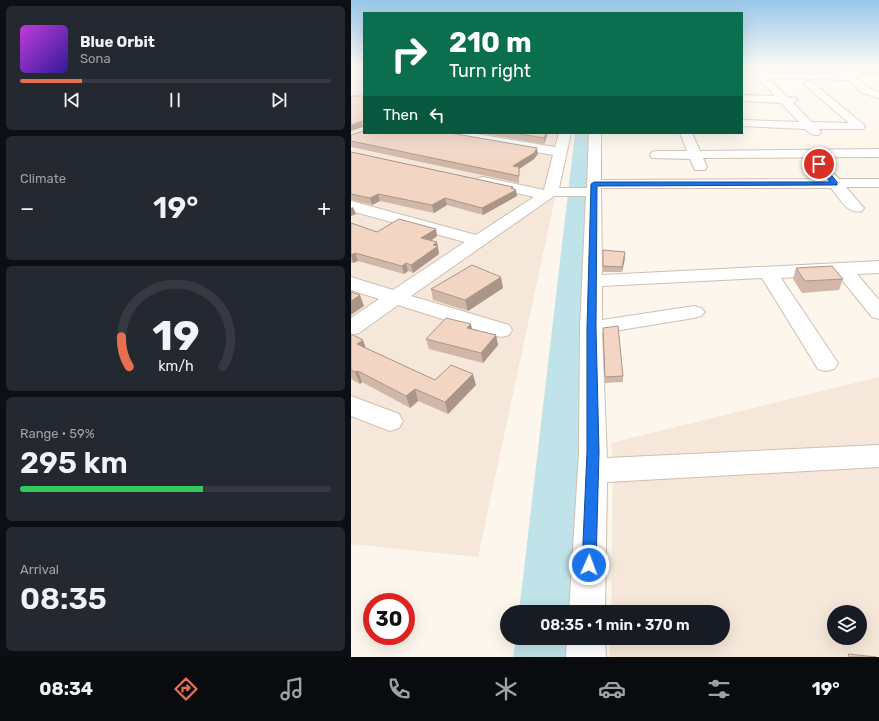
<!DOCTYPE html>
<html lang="en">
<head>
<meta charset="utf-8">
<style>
  :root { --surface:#171b24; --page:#242831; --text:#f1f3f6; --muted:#9ea1a6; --line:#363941; --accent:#e76f51 }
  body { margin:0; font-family:Rubik,sans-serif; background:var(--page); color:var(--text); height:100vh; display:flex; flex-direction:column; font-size:15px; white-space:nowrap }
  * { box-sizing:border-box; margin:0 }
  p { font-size:13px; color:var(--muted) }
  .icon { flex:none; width:22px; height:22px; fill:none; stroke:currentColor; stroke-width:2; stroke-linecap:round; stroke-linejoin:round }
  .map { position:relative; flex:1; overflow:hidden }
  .side { display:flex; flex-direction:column; gap:6px; padding:6px; background:#0d0f14; width:351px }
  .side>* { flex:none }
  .top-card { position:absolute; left:12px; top:12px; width:380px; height:122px; border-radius:0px; box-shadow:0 4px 16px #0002; background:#0b6e4f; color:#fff; overflow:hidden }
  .tools { position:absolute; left:476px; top:605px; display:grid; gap:8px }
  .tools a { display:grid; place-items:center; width:40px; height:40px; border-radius:50%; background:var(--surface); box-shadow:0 4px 16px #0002; font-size:20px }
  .speed { position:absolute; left:12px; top:593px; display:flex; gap:8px; font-size:20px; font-weight:700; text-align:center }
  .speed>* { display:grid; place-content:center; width:52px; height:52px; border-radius:50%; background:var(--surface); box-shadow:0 4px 16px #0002; line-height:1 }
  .speed .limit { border:6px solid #d22; background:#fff; color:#111 }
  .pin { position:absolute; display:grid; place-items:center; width:34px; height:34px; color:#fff; margin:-17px; border:2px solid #fff; border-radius:50%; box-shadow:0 1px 4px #0007 }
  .me { position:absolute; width:44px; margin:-22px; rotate:2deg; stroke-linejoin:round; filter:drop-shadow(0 0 3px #0008) }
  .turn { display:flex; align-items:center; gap:14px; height:84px; padding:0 20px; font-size:18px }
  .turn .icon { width:52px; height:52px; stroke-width:2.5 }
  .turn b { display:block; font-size:28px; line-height:34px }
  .then { display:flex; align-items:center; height:38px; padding:0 20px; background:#0003; gap:8px; font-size:15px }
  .big { font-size:30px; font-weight:600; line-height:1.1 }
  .side .card { flex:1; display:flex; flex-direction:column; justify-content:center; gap:6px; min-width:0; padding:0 14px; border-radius:6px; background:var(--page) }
  .side .dial { align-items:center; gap:0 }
  .dial svg { height:104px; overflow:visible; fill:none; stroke:var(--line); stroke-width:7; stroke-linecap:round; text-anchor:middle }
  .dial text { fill:var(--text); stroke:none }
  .song { display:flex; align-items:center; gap:12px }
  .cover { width:48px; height:48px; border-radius:6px; background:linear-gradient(135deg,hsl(290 70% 55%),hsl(250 70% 35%)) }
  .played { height:4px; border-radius:2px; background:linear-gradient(90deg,var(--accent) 20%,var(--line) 20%) }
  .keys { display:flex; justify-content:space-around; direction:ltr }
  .heat { display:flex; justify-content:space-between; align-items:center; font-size:22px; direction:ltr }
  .charge { height:6px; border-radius:3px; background:linear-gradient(90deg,#34c759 59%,var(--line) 0) }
  .trip { position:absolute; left:149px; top:605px; width:230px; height:40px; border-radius:20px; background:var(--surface); box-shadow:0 4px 16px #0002; font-weight:600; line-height:40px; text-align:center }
  .menu { display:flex; height:64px; justify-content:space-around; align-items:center; background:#090b0e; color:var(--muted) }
  .menu .icon { width:28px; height:28px }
  .menu .active { color:var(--accent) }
  .menu b { font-size:18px; color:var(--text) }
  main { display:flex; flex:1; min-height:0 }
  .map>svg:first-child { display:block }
  .residential { fill:#f5e8da; fill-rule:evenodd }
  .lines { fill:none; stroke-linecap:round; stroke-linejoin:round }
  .river { fill:#bfe3e8; fill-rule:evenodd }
  .minor-casing { stroke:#d1beb0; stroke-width:2 }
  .minor { fill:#fff; fill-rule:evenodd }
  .wall { fill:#d1b7a8 }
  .shaded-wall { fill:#aa9588 }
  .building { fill:#f3d5c3; stroke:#aa9588 }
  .route { fill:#1a73e8; stroke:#114b97 }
</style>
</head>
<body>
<main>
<section class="side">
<div class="card">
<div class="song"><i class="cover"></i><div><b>Blue Orbit</b><p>Sona</p></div></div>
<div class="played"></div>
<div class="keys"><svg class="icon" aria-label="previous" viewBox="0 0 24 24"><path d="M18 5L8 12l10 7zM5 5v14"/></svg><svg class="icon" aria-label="pause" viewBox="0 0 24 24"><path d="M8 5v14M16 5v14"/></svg><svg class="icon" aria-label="next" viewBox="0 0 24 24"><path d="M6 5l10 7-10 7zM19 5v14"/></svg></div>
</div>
<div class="card"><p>Climate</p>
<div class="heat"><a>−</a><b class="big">19°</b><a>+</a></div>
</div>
<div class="card dial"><svg viewBox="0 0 100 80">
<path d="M14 69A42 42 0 1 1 86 69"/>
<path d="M14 69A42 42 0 0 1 8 46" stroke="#e76f51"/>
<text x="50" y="56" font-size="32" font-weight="700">19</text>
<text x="50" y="72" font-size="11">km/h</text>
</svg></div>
<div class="card"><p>Range · 59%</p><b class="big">295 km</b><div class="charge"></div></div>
<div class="card"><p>Arrival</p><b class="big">08:35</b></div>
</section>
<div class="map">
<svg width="528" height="657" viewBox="0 0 528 657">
  <rect width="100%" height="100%" fill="#fdf6ec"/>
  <g class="residential">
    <polygon points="0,78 13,79 13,133 218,133 127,557 0,544"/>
    <path d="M528,377V657H259V638H372V612H260L262,462L260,443ZM483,612H509V638H483Z"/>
  </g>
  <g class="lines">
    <g class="river">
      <polygon points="224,133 242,133 224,612 168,612"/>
      <polygon points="165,638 223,638 222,657 162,657"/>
    </g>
    <g class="minor-casing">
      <g id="minor">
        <path d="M483,68C504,66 508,88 528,92V98L511,93L498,80L417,78L436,97L445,98L446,100L442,103L461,122L498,123L455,86L453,84L455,82H461L512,124L514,127L512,129H468L470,132L468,135C461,136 459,133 454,129L391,126V120L448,122L430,103L391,101V95L424,96L406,77L405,75L406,73L492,74Z"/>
        <path d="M92,133H119L204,147L208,133H220L208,188H236L238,133H250V180L473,179L470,175L472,172C480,170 483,173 488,179H528V187H495L513,208L511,211C496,215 488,197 480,188H250L251,275L528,261V273L506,274L528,300V319L521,317L487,275L430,278L487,363L483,369L475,371L467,369L411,278L251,286V320L343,306L350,308L354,312L350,316L343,318L251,333L256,458L528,445V467L256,482L254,612H218L228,453L229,328L235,196H203L60,296L158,325L161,330L158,335L150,337L142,335L47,305L8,333L0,335V318L28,299L0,290V277L42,290L114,242L0,211V201L125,235L183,197L127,184L125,181L127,178L132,177L193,190L202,155L98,137L94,136Z"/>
        <polygon points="329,133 341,133 349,151 528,149 528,157 352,158 356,167 354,170 344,170 339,159 301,158 299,155 301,152 306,151 336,151"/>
        <polygon points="0,396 48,414 52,421 48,428 39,431 0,416"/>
        <polygon points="216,638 254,638 255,657 215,657"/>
      </g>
    </g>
    <use href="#minor" class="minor"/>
  </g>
  <g class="wall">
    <polygon points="503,68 528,68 528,75 512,75"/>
    <polygon points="128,133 197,133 193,144"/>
    <polygon points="0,135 187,154 183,159 168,169 168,183 0,147"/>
    <polygon points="0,152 162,187 166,196 132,215 96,205 83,213 29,201 21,205 0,200"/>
    <polygon points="0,223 26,232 85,229 86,236 80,241 86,242 88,254 62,273 57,271 53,274 7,261 2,263 0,262"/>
    <polygon points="252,250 274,258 271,272 252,272"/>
    <polygon points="445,268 492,279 488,290 451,293 442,279"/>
    <polygon points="152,288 117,311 82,300 80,289"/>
    <polygon points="252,328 272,376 272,382 254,383"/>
    <polygon points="121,329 145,335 147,345 132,363 78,349 75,339"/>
    <polygon points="0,334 15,348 84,380 125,385 97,414 67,401 59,408 11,382 9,384 0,379"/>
  </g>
  <g class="shaded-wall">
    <polygon points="11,121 12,127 0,131 0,125"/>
    <polygon points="195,133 197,133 193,144 193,138"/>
    <polygon points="186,148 187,154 183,159 168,169 168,183 168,176 162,166"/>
    <polygon points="162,187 162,191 165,190 166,196 132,215 131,208"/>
    <polygon points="27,194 29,201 21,205 19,198"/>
    <polygon points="94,198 96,205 83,213 81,205"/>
    <polygon points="2,207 5,214 0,216 0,208"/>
    <polygon points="85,229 86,236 72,246 70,238"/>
    <polygon points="86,242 88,254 62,273 60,265 82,245"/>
    <polygon points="274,252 274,258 271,272 271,267"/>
    <polygon points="4,253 7,261 2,263 0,255"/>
    <polygon points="55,263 57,271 53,274 51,266"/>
    <polygon points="150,277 152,288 117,311 114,300"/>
    <polygon points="9,295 13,306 0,315 0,301"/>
    <polygon points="120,324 122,334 116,328"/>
    <polygon points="145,335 147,345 132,363 130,353"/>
    <polygon points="12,340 16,351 6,344"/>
    <polygon points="7,371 11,382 9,384 4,372"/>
    <polygon points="122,374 125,385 97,414 94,402"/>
    <polygon points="64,389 67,401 59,408 55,396"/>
  </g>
  <g class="building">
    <polygon points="0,96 13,96 13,126 13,122 11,121 0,125"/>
    <polygon points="13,131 13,133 99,133 186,148 183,153 162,166 168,167 168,176 0,141 0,135"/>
    <polygon points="163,133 195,133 193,138"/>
    <polygon points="0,152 162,187 160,188 165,190 131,208 94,198 81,205 27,194 19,198 0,194"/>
    <polygon points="48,219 85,229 70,238 86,242 82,245 87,246 60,265 55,263 51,266 4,253 0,255 0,223 26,232"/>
    <polygon points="252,250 274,252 271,267 252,266"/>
    <polygon points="121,265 150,277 114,300 80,289"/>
    <polygon points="481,266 492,279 454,281 445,268"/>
    <polygon points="0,292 9,295 0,301"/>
    <polygon points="95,318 120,324 116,328 145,335 130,353 75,339"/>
    <polygon points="267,326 272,376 254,377 252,328"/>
    <polygon points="0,334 12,340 6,344 84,380 100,365 122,374 94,402 64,389 55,396 7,371 4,372 0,370"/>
    <polygon points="497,654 525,657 498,657"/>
  </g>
  <linearGradient id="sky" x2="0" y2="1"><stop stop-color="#97c7e8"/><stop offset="0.42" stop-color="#fefbf6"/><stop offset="1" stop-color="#fefbf6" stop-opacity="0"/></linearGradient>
  <rect width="528" height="160" fill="url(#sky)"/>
  <polygon class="route" points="466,162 470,162 486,182 486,185 246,186 245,328 248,452 245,565 243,570 238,572 233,570 231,565 236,452 236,328 240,184 243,182 479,182 465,164"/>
</svg>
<div class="tools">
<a><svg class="icon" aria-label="layers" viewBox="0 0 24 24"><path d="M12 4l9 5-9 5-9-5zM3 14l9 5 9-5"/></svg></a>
</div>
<div class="speed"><div class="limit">30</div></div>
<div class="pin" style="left:468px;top:164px;background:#d93025"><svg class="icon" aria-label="arrive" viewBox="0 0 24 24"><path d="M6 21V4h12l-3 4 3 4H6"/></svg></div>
<svg class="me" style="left:238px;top:565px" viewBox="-20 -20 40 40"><circle r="17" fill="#1a73e8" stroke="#fff" stroke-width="3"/><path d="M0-11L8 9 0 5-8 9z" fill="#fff"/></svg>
<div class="trip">08:35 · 1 min · 370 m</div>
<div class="top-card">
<div class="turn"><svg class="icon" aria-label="right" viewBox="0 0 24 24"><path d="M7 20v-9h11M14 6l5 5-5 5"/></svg><div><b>210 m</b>Turn right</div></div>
<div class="then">Then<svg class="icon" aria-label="left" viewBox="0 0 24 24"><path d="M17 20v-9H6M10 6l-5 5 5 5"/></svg></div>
</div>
</div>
</main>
<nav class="menu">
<b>08:34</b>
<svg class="icon active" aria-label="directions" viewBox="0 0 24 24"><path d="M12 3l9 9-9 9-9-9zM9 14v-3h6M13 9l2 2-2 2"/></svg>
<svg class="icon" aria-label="music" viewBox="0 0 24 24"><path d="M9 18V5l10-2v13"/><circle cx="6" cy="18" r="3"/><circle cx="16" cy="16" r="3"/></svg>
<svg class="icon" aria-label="phone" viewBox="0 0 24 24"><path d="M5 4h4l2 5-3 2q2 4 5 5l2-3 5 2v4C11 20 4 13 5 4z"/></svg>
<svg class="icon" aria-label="climate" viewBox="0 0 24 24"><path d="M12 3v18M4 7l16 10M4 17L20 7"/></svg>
<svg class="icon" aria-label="car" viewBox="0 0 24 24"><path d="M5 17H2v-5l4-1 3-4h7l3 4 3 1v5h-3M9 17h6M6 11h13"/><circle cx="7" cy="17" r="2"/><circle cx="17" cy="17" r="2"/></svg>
<svg class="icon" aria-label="filters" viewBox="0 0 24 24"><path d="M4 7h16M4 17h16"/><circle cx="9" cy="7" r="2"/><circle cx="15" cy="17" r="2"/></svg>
<b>19°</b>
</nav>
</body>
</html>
